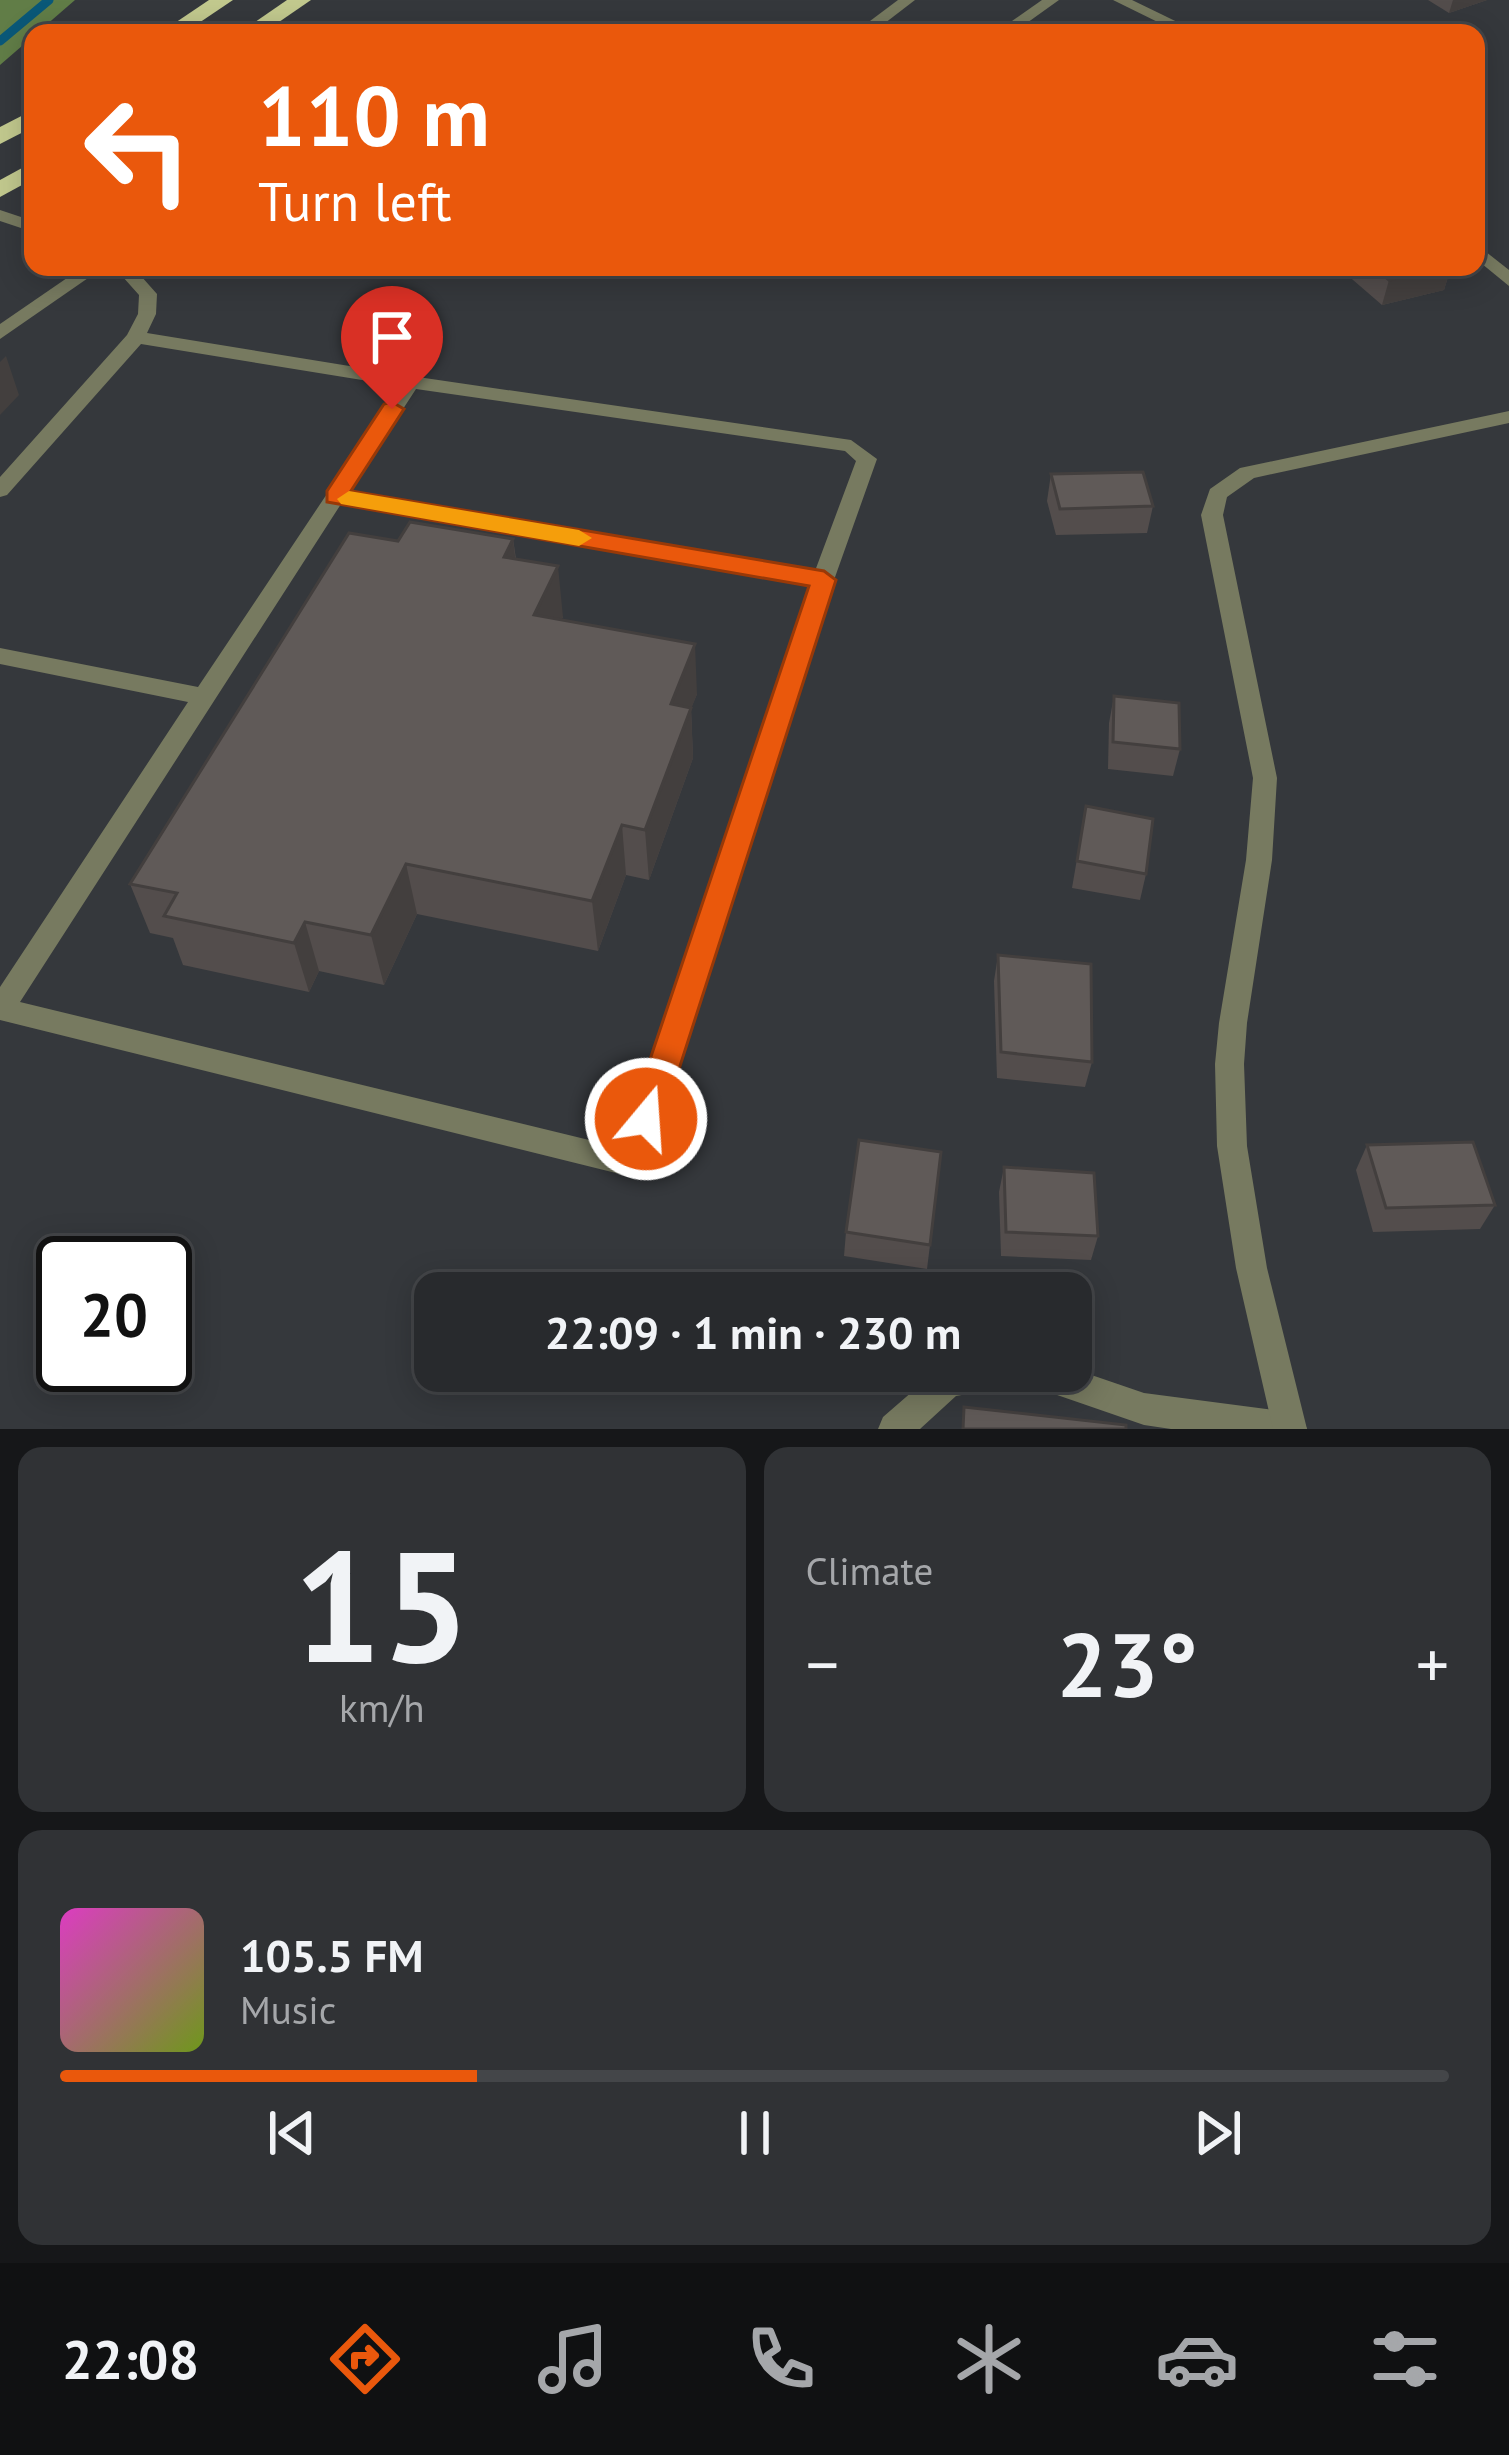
<!DOCTYPE html>
<html lang="en">
<head>
<meta charset="utf-8">
<style>
  :root { --surface:#282a2d; --page:#303235; --text:#f1f3f6; --muted:#a5a7aa; --line:#444649; --accent:#ea580c }
  body { margin:0; font-family:"PT Sans",sans-serif; background:var(--page); color:var(--text); height:100vh; display:flex; flex-direction:column; font-size:45px; white-space:nowrap }
  * { box-sizing:border-box; margin:0 }
  p { font-size:39px; color:var(--muted) }
  .icon { flex:none; width:66px; height:66px; fill:none; stroke:currentColor; stroke-width:2; stroke-linecap:round; stroke-linejoin:round }
  .map { position:relative; height:1429px; overflow:hidden }
  .sheet { display:flex; flex-direction:column; gap:18px; padding:18px; background:#161719; flex:1 }
  .sheet>* { flex:none }
  .banner { position:absolute; left:24px; top:24px; width:1461px; height:252px; border-radius:24px; box-shadow:0 6px 30px #0003,0 0 0 3px var(--line); background:#ea580c; color:#fff; overflow:hidden }
  .speed { position:absolute; left:36px; top:1236px; display:flex; gap:24px; font-size:60px; font-weight:700; text-align:center }
  .speed>* { display:grid; place-content:center; width:156px; height:156px; border-radius:50%; background:var(--surface); box-shadow:0 6px 30px #0003,0 0 0 3px var(--line); line-height:1 }
  .speed .limit { border:6px solid #111; border-radius:18px; background:#fff; color:#111 }
  .pin { position:absolute; display:grid; place-items:center; width:102px; height:102px; color:#fff; margin:-123px -51px; border-radius:50% 50% 50% 0; rotate:-45deg; box-shadow:0 0 12px #0007 }
  .pin .icon { rotate:45deg }
  .me { position:absolute; width:132px; margin:-66px; rotate:18deg; stroke-linejoin:round; filter:drop-shadow(0 0 9px #0008) }
  .turn { display:flex; align-items:center; gap:42px; height:252px; padding:0 36px; font-size:54px }
  .turn .icon { width:156px; height:156px; stroke-width:2.5 }
  .turn b { display:block; font-size:84px; line-height:102px }
  .big { font-size:90px; font-weight:700; line-height:1.1 }
  .sheet .tile { flex:1; display:flex; flex-direction:column; justify-content:center; gap:18px; min-width:0; padding:0 42px; border-radius:24px; background:var(--page) }
  .sheet .dial { align-items:center; gap:0 }
  .dial b { font-size:156px; line-height:1 }
  .song { display:flex; align-items:center; gap:36px }
  .cover { width:144px; height:144px; border-radius:18px; background:linear-gradient(135deg,hsl(310 70% 55%),hsl(80 70% 35%)) }
  .played { height:12px; border-radius:6px; background:linear-gradient(90deg,var(--accent) 30%,var(--line) 30%) }
  .keys { display:flex; justify-content:space-around; direction:ltr }
  .heat { display:flex; justify-content:space-between; align-items:center; font-size:66px; direction:ltr }
  .sheet .tiles { flex:1; display:grid; gap:18px; grid-template-columns:1fr 1fr }
  .tile:last-child { grid-column:span 2 }
  .trip { position:absolute; left:414px; top:1272px; width:678px; height:120px; border-radius:24px; background:var(--surface); box-shadow:0 6px 30px #0003,0 0 0 3px var(--line); font-weight:700; line-height:120px; text-align:center }
  .menu { display:flex; height:192px; justify-content:space-around; align-items:center; background:#101112; color:var(--muted) }
  .menu .icon { width:84px; height:84px }
  .menu .on { color:var(--accent) }
  .menu b { font-size:54px; color:var(--text) }
  .map>svg:first-child { display:block }
  .forest { fill:#617d47 }
  .lines { fill:none; stroke-linecap:round; stroke-linejoin:round }
  .stream { stroke:#0a5878; stroke-width:9 }
  .service { fill:#777a60; fill-rule:evenodd }
  .minor { fill:#777a60; fill-rule:evenodd }
  .trunk { fill:#c2c98e; fill-rule:evenodd }
  .wall { fill:#534d4c }
  .shaded-wall { fill:#433f3e }
  .building { fill:#605a58; stroke:#433f3e; stroke-width:3 }
  .route { fill:#ea580c; stroke:#983908; stroke-width:3 }
  .slow { fill:#f59e0b }
</style>
</head>
<body>
<div class="map">
<svg width="1509" height="1429" viewBox="0 0 1509 1429">
  <rect width="100%" height="100%" fill="#35383c"/>
  <polygon class="forest" points="0,0 75,0 0,65"/>
  <g class="lines">
    <polyline class="stream" points="0,41 49,0"/>
    <g class="service">
      <polygon points="898,0 915,0 872,33 854,33"/>
      <polygon points="1042,0 1059,0 1013,33 995,33"/>
      <polygon points="0,210 33,221 33,232 0,221"/>
      <polygon points="83,267 104,267 0,339 0,324"/>
      <path d="M114,267H133L157,294L156,314L147,333L411,376L851,440L877,459L834,580L643,1173L632,1177L0,1020V987L188,702L0,664V648L198,687L399,386L141,344L7,495L0,497V477L127,335L138,314L139,295ZM416,389L845,451L856,461L815,571L349,492ZM341,504L810,585L622,1148L20,1002Z"/>
      <polygon points="1071,1368 1144,1393 1290,1412 1302,1417 1307,1429 1171,1429 1144,1425 1034,1387 1020,1377 1007,1387 956,1396 920,1429 878,1429 883,1417 936,1371 1071,1371"/>
    </g>
    <g class="minor">
      <polygon points="1113,0 1132,0 1200,33 1180,33"/>
      <polygon points="1476,244 1509,270 1509,286 1476,259"/>
      <polygon points="1509,411 1509,423 1254,478 1227,497 1223,515 1277,778 1272,860 1247,1023 1244,1064 1247,1146 1267,1268 1307,1429 1273,1429 1236,1268 1217,1146 1215,1064 1219,1023 1246,860 1253,778 1201,515 1210,489 1240,468"/>
    </g>
    <g class="trunk">
      <polygon points="209,0 233,0 184,33 160,33"/>
      <polygon points="287,0 311,0 263,33 239,33"/>
      <polygon points="33,110 33,127 0,144 0,127"/>
      <polygon points="33,162 33,179 0,197 0,180"/>
    </g>
  </g>
  <g class="wall">
    <polygon points="1428,0 1487,0 1449,13"/>
    <polygon points="1338,267 1451,267 1444,290 1382,305"/>
    <polygon points="1051,474 1153,506 1147,533 1056,535 1047,501"/>
    <polygon points="513,539 516,559 563,617 561,620 697,694 691,708 693,758 649,880 626,875 598,951 417,914 384,985 319,971 309,992 183,965 173,938 150,933 130,884 398,541"/>
    <polygon points="1114,696 1180,749 1173,776 1108,769 1109,723"/>
    <polygon points="1086,806 1146,874 1140,900 1072,888"/>
    <polygon points="998,955 1092,1062 1085,1087 997,1078 994,981"/>
    <polygon points="1367,1145 1495,1205 1480,1229 1373,1232 1356,1170"/>
    <polygon points="1004,1167 1098,1236 1091,1260 1001,1256 999,1192"/>
    <polygon points="846,1232 930,1245 927,1269 844,1256"/>
  </g>
  <g class="shaded-wall">
    <polygon points="1453,0 1487,0 1449,13"/>
    <polygon points="1440,267 1451,267 1444,290 1382,305 1389,280"/>
    <polygon points="6,356 19,395 0,415 0,362"/>
    <polygon points="513,539 519,589 504,557"/>
    <polygon points="558,566 563,617 540,666 534,615"/>
    <polygon points="695,644 697,694 673,755 671,704"/>
    <polygon points="691,708 693,758 649,880 645,830"/>
    <polygon points="622,825 626,875 598,951 592,901"/>
    <polygon points="406,864 417,914 384,985 371,935"/>
    <polygon points="305,922 319,971 309,992 294,943"/>
  </g>
  <g class="building">
    <polygon points="1374,267 1440,267 1389,280"/>
    <polygon points="1143,472 1153,506 1060,509 1051,474"/>
    <polygon points="410,522 513,539 504,557 558,566 534,615 695,644 671,704 691,708 645,830 622,825 592,901 406,864 371,935 305,922 294,943 164,916 177,893 130,884 349,533 398,541"/>
    <polygon points="1114,696 1179,703 1180,749 1113,742"/>
    <polygon points="1086,806 1153,819 1146,874 1077,861"/>
    <polygon points="998,955 1091,964 1092,1062 1001,1052"/>
    <polygon points="859,1140 941,1152 930,1245 846,1232"/>
    <polygon points="1473,1142 1495,1205 1386,1208 1367,1145"/>
    <polygon points="1004,1167 1094,1173 1098,1236 1006,1232"/>
    <polygon points="964,1407 1126,1425 1126,1429 963,1429"/>
  </g>
  <polygon class="route" points="392,402 404,409 351,491 824,571 836,580 663,1119 658,1130 646,1134 635,1130 630,1119 809,586 327,502 327,491 384,404"/>
  <polygon class="slow" points="349,491 579,530 592,538 579,546 341,504 337,499"/>
</svg>
<div class="speed"><div class="limit">20</div></div>
<div class="pin" style="left:392px;top:409px;background:#d93025"><svg class="icon" aria-label="arrive" viewBox="0 0 24 24"><path d="M6 21V4h12l-3 4 3 4H6"/></svg></div>
<svg class="me" style="left:646px;top:1119px" viewBox="-20 -20 40 40"><circle r="17" fill="#ea580c" stroke="#fff" stroke-width="3"/><path d="M0-11L8 9 0 5-8 9z" fill="#fff"/></svg>
<div class="trip">22:09 · 1 min · 230 m</div>
<div class="banner">
<div class="turn"><svg class="icon" aria-label="left" viewBox="0 0 24 24"><path d="M17 20v-9H6M10 6l-5 5 5 5"/></svg><div><b>110 m</b>Turn left</div></div>
</div>
</div>
<section class="sheet">
<div class="tiles">
<div class="tile dial"><b>15</b><p>km/h</p></div>
<div class="tile"><p>Climate</p>
<div class="heat"><a>−</a><b class="big">23°</b><a>+</a></div>
</div>
<div class="tile">
<div class="song"><i class="cover"></i><div><b>105.5 FM</b><p>Music</p></div></div>
<div class="played"></div>
<div class="keys"><svg class="icon" aria-label="previous" viewBox="0 0 24 24"><path d="M18 5L8 12l10 7zM5 5v14"/></svg><svg class="icon" aria-label="pause" viewBox="0 0 24 24"><path d="M8 5v14M16 5v14"/></svg><svg class="icon" aria-label="next" viewBox="0 0 24 24"><path d="M6 5l10 7-10 7zM19 5v14"/></svg></div>
</div>
</div>
</section>
<nav class="menu">
<b>22:08</b>
<svg class="icon on" aria-label="directions" viewBox="0 0 24 24"><path d="M12 3l9 9-9 9-9-9zM9 14v-3h6M13 9l2 2-2 2"/></svg>
<svg class="icon" aria-label="music" viewBox="0 0 24 24"><path d="M9 18V5l10-2v13"/><circle cx="6" cy="18" r="3"/><circle cx="16" cy="16" r="3"/></svg>
<svg class="icon" aria-label="phone" viewBox="0 0 24 24"><path d="M5 4h4l2 5-3 2q2 4 5 5l2-3 5 2v4C11 20 4 13 5 4z"/></svg>
<svg class="icon" aria-label="climate" viewBox="0 0 24 24"><path d="M12 3v18M4 7l16 10M4 17L20 7"/></svg>
<svg class="icon" aria-label="car" viewBox="0 0 24 24"><path d="M5 17H2v-5l4-1 3-4h7l3 4 3 1v5h-3M9 17h6M6 11h13"/><circle cx="7" cy="17" r="2"/><circle cx="17" cy="17" r="2"/></svg>
<svg class="icon" aria-label="filters" viewBox="0 0 24 24"><path d="M4 7h16M4 17h16"/><circle cx="9" cy="7" r="2"/><circle cx="15" cy="17" r="2"/></svg>
</nav>
</body>
</html>
